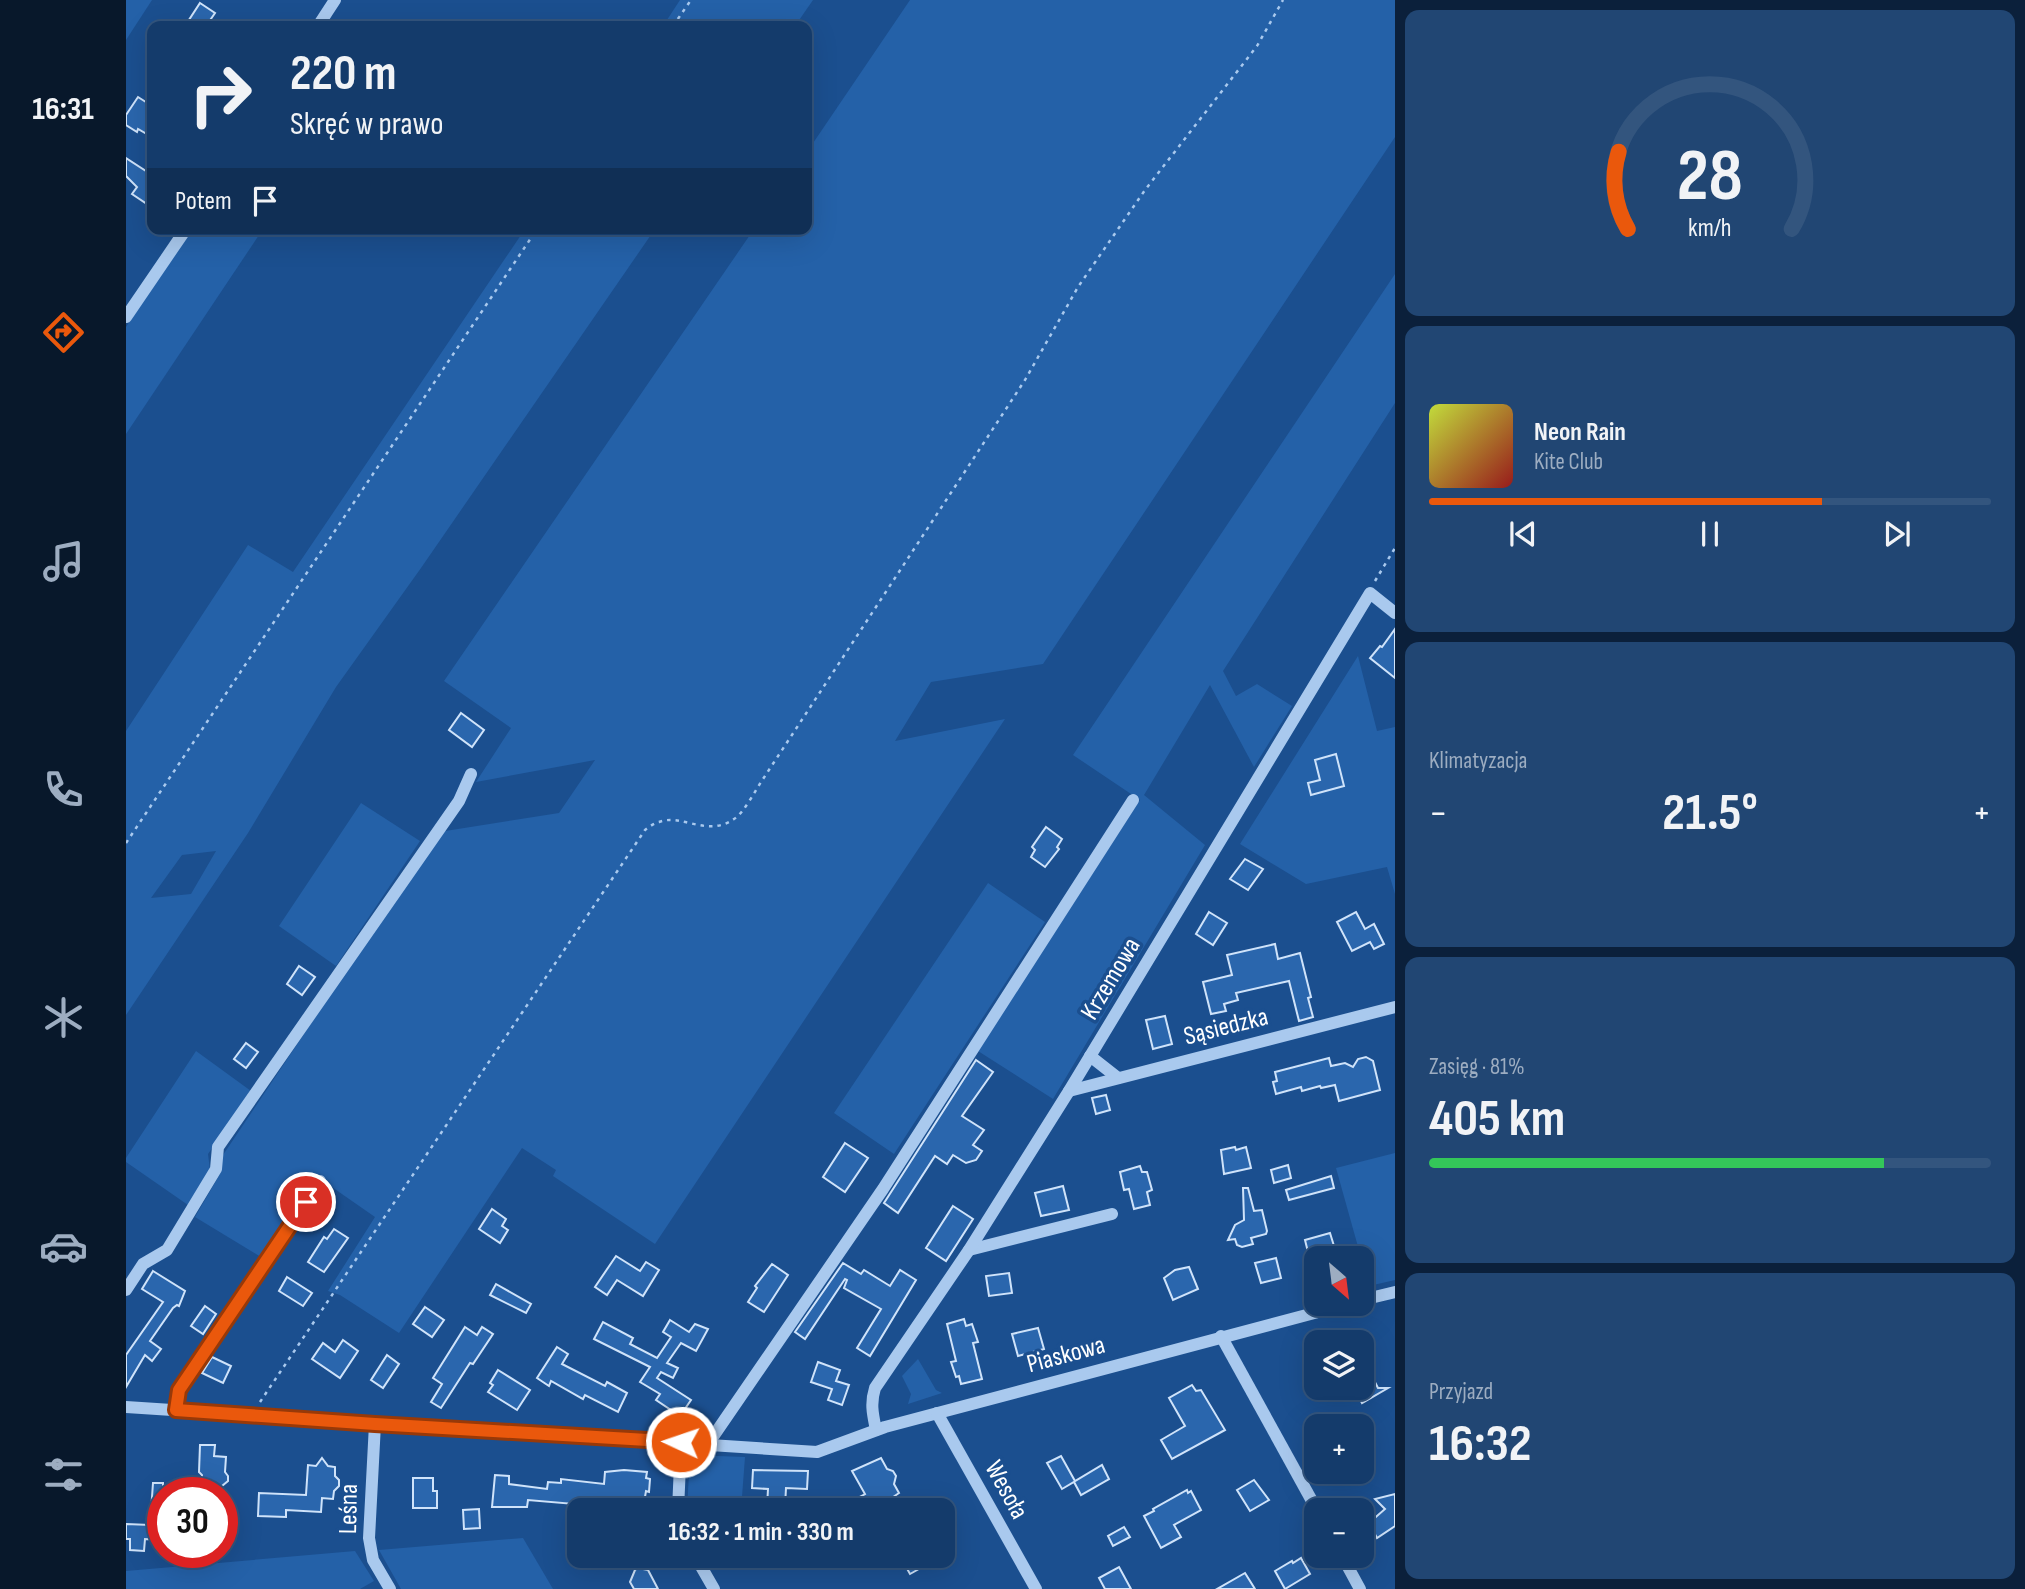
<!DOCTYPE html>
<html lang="pl">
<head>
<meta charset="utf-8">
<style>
  :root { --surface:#143b6b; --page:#214673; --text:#f1f3f6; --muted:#9dadc1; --line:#33557e; --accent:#ea580c }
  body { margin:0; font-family:"Sofia Sans Condensed",sans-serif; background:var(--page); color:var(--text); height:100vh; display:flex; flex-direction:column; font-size:26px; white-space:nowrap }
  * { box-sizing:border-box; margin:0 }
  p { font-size:23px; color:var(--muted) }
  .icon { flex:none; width:38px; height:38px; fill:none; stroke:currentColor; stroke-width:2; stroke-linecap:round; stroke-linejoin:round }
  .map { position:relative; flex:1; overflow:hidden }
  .side { display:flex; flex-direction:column; gap:10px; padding:10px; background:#0b203b; width:630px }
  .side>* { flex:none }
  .guide { position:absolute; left:21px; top:21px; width:665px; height:214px; border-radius:14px; box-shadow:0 7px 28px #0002,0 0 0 2px var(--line); background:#143b6b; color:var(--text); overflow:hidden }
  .needle { width:46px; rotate:152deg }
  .buttons { position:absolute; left:1178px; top:1246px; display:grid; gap:14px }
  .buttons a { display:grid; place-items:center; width:70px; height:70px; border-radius:14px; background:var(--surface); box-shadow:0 7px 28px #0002,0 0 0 2px var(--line); font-size:35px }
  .speed { position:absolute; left:21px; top:1477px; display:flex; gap:14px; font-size:35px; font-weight:700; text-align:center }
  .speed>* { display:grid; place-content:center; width:91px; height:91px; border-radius:50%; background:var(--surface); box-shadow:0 7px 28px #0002,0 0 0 2px var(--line); line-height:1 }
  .speed .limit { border:10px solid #d22; background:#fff; color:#111 }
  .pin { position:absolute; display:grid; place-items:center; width:60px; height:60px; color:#fff; margin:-30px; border:4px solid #fff; border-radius:50%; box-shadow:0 2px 7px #0007 }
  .me { position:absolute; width:77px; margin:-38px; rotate:273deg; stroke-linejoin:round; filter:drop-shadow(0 0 5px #0008) }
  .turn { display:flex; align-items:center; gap:24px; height:147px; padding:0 28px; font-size:32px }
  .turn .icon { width:91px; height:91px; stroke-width:2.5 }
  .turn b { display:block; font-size:49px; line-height:60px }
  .then { display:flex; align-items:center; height:66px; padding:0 28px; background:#0003; gap:14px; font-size:26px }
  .big { font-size:52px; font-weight:700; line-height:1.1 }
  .side .tile { flex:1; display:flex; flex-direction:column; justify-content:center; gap:10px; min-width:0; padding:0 24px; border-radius:14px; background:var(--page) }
  .side .dial { align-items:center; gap:0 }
  .dial svg { height:182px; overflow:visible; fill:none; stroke:var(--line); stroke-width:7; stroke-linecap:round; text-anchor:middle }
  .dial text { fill:var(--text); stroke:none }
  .song { display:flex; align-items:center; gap:21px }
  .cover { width:84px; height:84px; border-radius:10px; background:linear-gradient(135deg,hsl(70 70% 55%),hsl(0 70% 35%)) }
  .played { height:7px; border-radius:4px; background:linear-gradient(90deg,var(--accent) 70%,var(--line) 70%) }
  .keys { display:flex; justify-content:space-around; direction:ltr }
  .heat { display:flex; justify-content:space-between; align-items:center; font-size:38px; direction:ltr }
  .charge { height:10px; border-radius:5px; background:linear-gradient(90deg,#34c759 81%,var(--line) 0) }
  .trip { position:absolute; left:441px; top:1498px; width:388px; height:70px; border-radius:14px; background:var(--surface); box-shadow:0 7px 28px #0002,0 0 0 2px var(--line); font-weight:700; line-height:70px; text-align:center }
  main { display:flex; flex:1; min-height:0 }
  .tab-bar { display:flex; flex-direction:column; width:126px; justify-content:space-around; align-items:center; background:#08182b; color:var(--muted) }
  .tab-bar .icon { width:49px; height:49px }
  .tab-bar .selected { color:var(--accent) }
  .tab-bar b { font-size:32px; color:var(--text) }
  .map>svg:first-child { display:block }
  .green { fill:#2461a8; fill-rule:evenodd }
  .building { fill:#2a66ad; stroke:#cfe3fa; stroke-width:2 }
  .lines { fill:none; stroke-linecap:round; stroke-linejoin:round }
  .path { stroke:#a9c9ee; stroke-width:2.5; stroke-dasharray:3.5 5; stroke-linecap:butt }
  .minor { stroke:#a9c9ee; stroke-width:12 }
  .route-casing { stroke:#983908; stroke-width:18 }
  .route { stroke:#ea580c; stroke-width:12 }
  .labels { text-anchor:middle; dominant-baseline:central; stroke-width:7; stroke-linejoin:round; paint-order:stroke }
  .street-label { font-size:26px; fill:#fff; stroke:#1b4f8f }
</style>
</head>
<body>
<main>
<nav class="tab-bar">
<b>16:31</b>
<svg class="icon selected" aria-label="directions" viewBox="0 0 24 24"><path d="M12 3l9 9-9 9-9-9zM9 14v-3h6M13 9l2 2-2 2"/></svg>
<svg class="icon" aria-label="music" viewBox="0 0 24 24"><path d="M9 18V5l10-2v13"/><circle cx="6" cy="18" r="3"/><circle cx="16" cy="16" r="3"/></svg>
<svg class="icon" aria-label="phone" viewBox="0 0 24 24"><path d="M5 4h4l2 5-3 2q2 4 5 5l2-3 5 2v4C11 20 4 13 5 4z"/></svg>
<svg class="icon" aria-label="climate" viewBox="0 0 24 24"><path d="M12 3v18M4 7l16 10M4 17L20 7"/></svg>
<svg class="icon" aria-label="car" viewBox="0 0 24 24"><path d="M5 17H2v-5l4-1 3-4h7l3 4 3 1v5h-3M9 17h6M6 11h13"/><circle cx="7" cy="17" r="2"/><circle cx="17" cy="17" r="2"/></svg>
<svg class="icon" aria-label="filters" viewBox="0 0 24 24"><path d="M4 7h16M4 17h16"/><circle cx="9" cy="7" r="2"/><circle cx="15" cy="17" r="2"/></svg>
</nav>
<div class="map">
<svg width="1269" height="1589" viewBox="0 0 1269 1589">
  <rect width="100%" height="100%" fill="#1b4f8f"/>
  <g class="green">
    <polygon points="0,0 26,0 0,40"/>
    <polygon points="554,0 687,0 669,26 537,26"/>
    <polygon points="784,0 1269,0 1269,137 917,664 805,682 769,741 879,719 529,1244 427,1176 430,1170 396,1148 273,1333 214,1295 202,1291 249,1217 190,1176 135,1257 69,1217 94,1174 97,1155 313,832 433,813 469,760 350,782 385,728 318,681 628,229 681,229 681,152"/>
    <polygon points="66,229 137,229 0,434 0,327"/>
    <path d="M399,229H529L295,568L210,687L122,833L0,1015V731L122,545L167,572ZM90,851L65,894L25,898L56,855Z"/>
    <polygon points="1269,274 1269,403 1097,671 1110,696 1131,684 1166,706 1128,767 1084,685 1018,795 1079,845 927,1099 852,1051 1014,800 947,755"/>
    <polygon points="1232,656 1251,731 1269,727 1269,894 1261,867 1180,884 1114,844"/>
    <polygon points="235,803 294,841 210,966 153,926"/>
    <polygon points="862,883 919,922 768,1154 708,1113"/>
    <polygon points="70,1051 125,1091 82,1154 84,1170 62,1205 0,1162 0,1158"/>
    <polygon points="1269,1153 1269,1280 1243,1286 1210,1168"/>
    <polygon points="792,1359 810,1390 816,1393 782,1404 785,1394 776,1376"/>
    <polygon points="564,1455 619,1457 615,1510 561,1510"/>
    <polygon points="397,1538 427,1589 275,1589 253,1550"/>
    <polygon points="229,1551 248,1581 234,1589 0,1589 0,1571"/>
  </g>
  <g class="building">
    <polygon points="74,3 89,13 80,26 59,26"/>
    <polygon points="12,97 26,106 26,137 12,129 11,132 0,125 0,115"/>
    <polygon points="0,158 26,175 26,196 21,204 6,194 11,187 0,176"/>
    <polygon points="1269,629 1269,678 1244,658 1254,646 1256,647"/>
    <polygon points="335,713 358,730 346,747 323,730"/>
    <polygon points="1210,754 1218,786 1185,795 1182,783 1194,780 1189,760"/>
    <polygon points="920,827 936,839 931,847 933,849 919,867 905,857 909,850 906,847"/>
    <polygon points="1119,859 1137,869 1122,890 1104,879"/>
    <polygon points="1083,912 1101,923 1087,945 1070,934"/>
    <polygon points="1230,912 1239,929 1248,924 1258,944 1248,949 1244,942 1226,951 1211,922"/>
    <polygon points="1149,944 1152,959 1174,953 1185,997 1182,998 1187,1017 1173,1021 1163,981 1110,993 1112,1000 1098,1004 1100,1011 1085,1014 1077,982 1106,975 1101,955"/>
    <polygon points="173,966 189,977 176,995 161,984"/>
    <polygon points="1039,1016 1046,1044 1027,1049 1020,1020"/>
    <polygon points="120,1043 132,1052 120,1068 108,1059"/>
    <polygon points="1240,1057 1247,1061 1254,1090 1213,1101 1209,1085 1195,1088 1194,1086 1176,1091 1175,1087 1150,1094 1147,1082 1151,1081 1149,1072 1203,1058 1205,1066 1219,1063 1227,1067 1232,1059"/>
    <polygon points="850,1060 867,1072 836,1116 858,1130 847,1145 856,1151 850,1160 840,1163 827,1155 821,1164 809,1156 772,1213 758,1203"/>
    <polygon points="980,1095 984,1110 970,1114 966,1098"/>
    <polygon points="719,1143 742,1158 719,1192 697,1177"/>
    <polygon points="1109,1147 1110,1150 1120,1147 1125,1168 1098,1174 1095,1150"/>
    <polygon points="1162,1165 1165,1178 1148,1183 1145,1170"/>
    <polygon points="1014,1166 1016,1172 1021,1172 1026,1190 1021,1192 1024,1205 1008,1209 1003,1189 998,1190 994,1172"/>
    <polygon points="1205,1176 1208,1188 1163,1200 1160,1190"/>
    <polygon points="937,1186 943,1210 915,1216 909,1193"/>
    <polygon points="1117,1188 1122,1188 1128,1211 1136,1210 1141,1231 1140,1234 1125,1238 1127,1244 1116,1247 1111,1245 1109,1239 1102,1240 1109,1225 1118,1220"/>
    <polygon points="827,1206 847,1219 820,1261 800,1248"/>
    <polygon points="366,1209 380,1219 376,1226 382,1230 374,1243 353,1229"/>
    <polygon points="208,1229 222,1238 198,1272 182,1262 198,1237 201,1239"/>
    <polygon points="1204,1233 1208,1246 1182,1252 1179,1240"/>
    <polygon points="490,1256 514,1271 520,1262 533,1270 517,1296 491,1280 481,1295 469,1287"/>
    <polygon points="1150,1258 1155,1278 1135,1283 1129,1263"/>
    <polygon points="717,1263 735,1274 738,1270 764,1286 774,1270 790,1280 744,1356 731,1348 755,1309 718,1288 721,1280 719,1279 679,1339 669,1332"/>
    <polygon points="646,1264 662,1275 638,1312 622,1302 631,1288 629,1286"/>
    <polygon points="1063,1267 1072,1289 1047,1300 1038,1278 1049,1270"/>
    <polygon points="27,1271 59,1291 53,1306 51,1305 47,1308 24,1341 35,1349 26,1361 19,1355 0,1387 0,1355 37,1302 16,1289"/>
    <polygon points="883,1273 886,1293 863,1296 860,1276"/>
    <polygon points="161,1277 186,1293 177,1306 153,1291"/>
    <polygon points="370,1284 405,1304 400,1313 364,1295"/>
    <polygon points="79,1306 90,1314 77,1334 65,1326"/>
    <polygon points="299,1307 318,1320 306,1337 287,1324"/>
    <polygon points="838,1319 840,1326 846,1324 852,1342 847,1343 856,1379 835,1384 833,1376 830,1377 825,1362 830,1361 821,1324"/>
    <polygon points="544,1320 563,1332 569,1324 582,1329 570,1351 555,1343 541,1363 552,1368 547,1378 535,1372 531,1378 565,1400 554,1416 530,1400 534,1394 514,1382 524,1367 468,1339 477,1322 507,1338 504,1344 531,1358 545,1337 537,1332"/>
    <polygon points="339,1327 351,1335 356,1327 367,1334 347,1364 344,1363 315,1408 305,1402 316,1384 307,1378"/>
    <polygon points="912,1328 918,1349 892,1356 886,1334"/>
    <polygon points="217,1340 232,1351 214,1378 186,1359 197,1343 209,1352"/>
    <polygon points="431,1347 442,1354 436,1364 479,1386 481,1382 501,1393 492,1412 459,1395 457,1399 425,1381 423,1386 411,1378"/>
    <polygon points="261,1355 273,1364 257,1388 245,1380"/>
    <polygon points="86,1357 105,1366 97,1383 76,1373"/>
    <polygon points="1236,1357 1252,1388 1262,1388 1236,1403 1228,1388 1236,1388"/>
    <polygon points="692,1362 714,1370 710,1381 723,1385 716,1405 702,1400 706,1389 685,1382"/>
    <polygon points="372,1370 404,1390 391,1410 362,1392 367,1385 364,1383"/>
    <polygon points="1066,1385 1070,1391 1075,1390 1099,1430 1046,1459 1035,1440 1059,1426 1043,1398"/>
    <polygon points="74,1445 89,1445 88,1456 100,1457 99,1472 102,1476 102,1481 96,1486 96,1493 74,1493 76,1475 73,1472"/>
    <polygon points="935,1456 949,1481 976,1465 983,1479 955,1495 948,1482 936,1489 921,1463"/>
    <polygon points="196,1458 202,1466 209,1467 209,1476 213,1480 213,1486 208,1491 207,1499 196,1498 195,1512 160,1510 160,1517 132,1516 133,1493 180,1495 182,1465 190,1466"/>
    <polygon points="755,1458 761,1469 767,1471 770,1476 768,1484 773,1493 748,1510 736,1510 730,1499 739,1494 726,1471"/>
    <polygon points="498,1470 521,1472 520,1478 524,1479 523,1492 520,1491 519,1497 515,1497 505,1504 497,1500 462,1499 448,1500 448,1504 402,1500 401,1507 366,1507 369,1475 383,1476 383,1484 421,1489 422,1482 435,1483 435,1479 478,1484 479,1472"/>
    <polygon points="627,1470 682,1471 681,1489 660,1488 659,1507 641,1507 642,1489 626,1488"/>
    <polygon points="287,1478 307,1478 307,1491 311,1491 311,1508 287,1508"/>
    <polygon points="1128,1480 1143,1500 1124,1511 1111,1490"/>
    <polygon points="27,1483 37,1483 37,1540 19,1539 18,1551 4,1550 4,1539 0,1539 0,1524 24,1525"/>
    <polygon points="1061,1490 1062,1493 1065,1491 1075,1510 1048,1525 1055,1537 1035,1548 1018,1516 1028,1511 1027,1509"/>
    <polygon points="1269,1494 1269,1526 1251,1538 1243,1523 1259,1509 1249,1499"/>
    <polygon points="353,1509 354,1528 338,1529 337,1510"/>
    <polygon points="998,1527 1004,1537 987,1546 982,1536"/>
    <polygon points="774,1556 816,1556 784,1574"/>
    <polygon points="1175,1558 1184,1574 1159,1589 1149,1571 1166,1561 1167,1563"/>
    <polygon points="993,1567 1005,1589 979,1589 973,1578"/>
    <polygon points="512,1568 522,1570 532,1589 508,1589 504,1582 509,1570"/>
    <polygon points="1119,1573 1129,1589 1091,1589"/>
  </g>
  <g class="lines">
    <g class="path">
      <polyline points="547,26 565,0"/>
      <polyline points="1249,581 1269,548"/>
      <polyline points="0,843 411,229"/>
      <path d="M134,1402L519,830C523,827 528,823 533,822C556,813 581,838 608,819C618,813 630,789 637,779L899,380L952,287L1019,190L1131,46L1157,0"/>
    </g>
    <g class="minor">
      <polyline points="192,26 209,0"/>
      <polyline points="0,317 60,229"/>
      <polyline points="964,1056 992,1078"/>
      <polyline points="943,1091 1269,1007"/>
      <polyline points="843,1250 986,1214"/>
      <polyline points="0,1290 17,1264 41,1250 90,1169 92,1147 333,801 345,774"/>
      <polyline points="1236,1300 1269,1292"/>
      <polyline points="1095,1336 1191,1510"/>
      <polyline points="0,1407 691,1452 759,1427 1222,1304"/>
      <polyline points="50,1410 53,1390 194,1181"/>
      <polyline points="811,1413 910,1589"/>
      <polyline points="249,1424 243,1538 247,1560 264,1589"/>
      <path d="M750,1430C747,1415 744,1404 749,1388L843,1250L943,1091L1244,593L1269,613"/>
      <polyline points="582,1444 757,1189 1007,800"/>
      <polyline points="552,1510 555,1442"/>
      <polyline points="569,1556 588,1589"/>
      <polyline points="1216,1556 1234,1589"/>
    </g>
  </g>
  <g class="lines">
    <g class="route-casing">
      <polyline id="route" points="180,1202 53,1390 50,1410 249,1424 555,1442"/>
    </g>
    <use href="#route" class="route"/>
  </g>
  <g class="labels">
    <g class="street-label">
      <text transform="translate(985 979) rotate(-59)">Krzemowa</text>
      <text transform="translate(1100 1027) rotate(-14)">Sąsiedzka</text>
      <text transform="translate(940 1355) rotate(-15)">Piaskowa</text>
      <text transform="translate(880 1490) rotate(61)">Wesoła</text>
      <text transform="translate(223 1509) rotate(-89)">Leśna</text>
    </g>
  </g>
</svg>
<div class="buttons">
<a><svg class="needle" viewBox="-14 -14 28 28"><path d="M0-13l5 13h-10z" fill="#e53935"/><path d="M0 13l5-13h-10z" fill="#9dadc1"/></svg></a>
<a><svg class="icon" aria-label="layers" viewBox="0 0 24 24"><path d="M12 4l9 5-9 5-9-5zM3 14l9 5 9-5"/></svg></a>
<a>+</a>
<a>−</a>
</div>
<div class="speed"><div class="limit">30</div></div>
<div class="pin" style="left:180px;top:1202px;background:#d93025"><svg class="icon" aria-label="arrive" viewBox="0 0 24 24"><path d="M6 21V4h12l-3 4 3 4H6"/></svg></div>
<svg class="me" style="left:555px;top:1442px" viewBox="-20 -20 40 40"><circle r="17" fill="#ea580c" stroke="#fff" stroke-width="3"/><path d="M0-11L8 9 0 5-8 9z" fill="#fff"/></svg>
<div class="trip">16:32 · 1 min · 330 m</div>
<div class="guide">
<div class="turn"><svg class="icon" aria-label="right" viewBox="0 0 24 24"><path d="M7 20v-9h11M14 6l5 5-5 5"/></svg><div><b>220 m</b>Skręć w prawo</div></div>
<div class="then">Potem<svg class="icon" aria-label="arrive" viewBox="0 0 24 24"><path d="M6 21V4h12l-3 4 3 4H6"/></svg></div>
</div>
</div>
<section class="side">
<div class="tile dial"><svg viewBox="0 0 100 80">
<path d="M14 69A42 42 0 1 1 86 69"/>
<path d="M14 69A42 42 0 0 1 10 35" stroke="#ea580c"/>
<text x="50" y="56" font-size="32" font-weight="700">28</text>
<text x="50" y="72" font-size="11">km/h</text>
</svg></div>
<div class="tile">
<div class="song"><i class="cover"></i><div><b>Neon Rain</b><p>Kite Club</p></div></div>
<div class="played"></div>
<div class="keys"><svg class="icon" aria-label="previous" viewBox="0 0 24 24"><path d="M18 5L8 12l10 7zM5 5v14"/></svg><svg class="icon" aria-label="pause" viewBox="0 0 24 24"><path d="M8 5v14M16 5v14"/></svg><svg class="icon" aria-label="next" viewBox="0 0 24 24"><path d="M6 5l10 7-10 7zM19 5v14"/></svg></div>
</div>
<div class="tile"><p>Klimatyzacja</p>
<div class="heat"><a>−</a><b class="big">21.5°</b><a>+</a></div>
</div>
<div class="tile"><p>Zasięg · 81%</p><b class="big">405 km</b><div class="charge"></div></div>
<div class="tile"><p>Przyjazd</p><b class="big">16:32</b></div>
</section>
</main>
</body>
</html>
